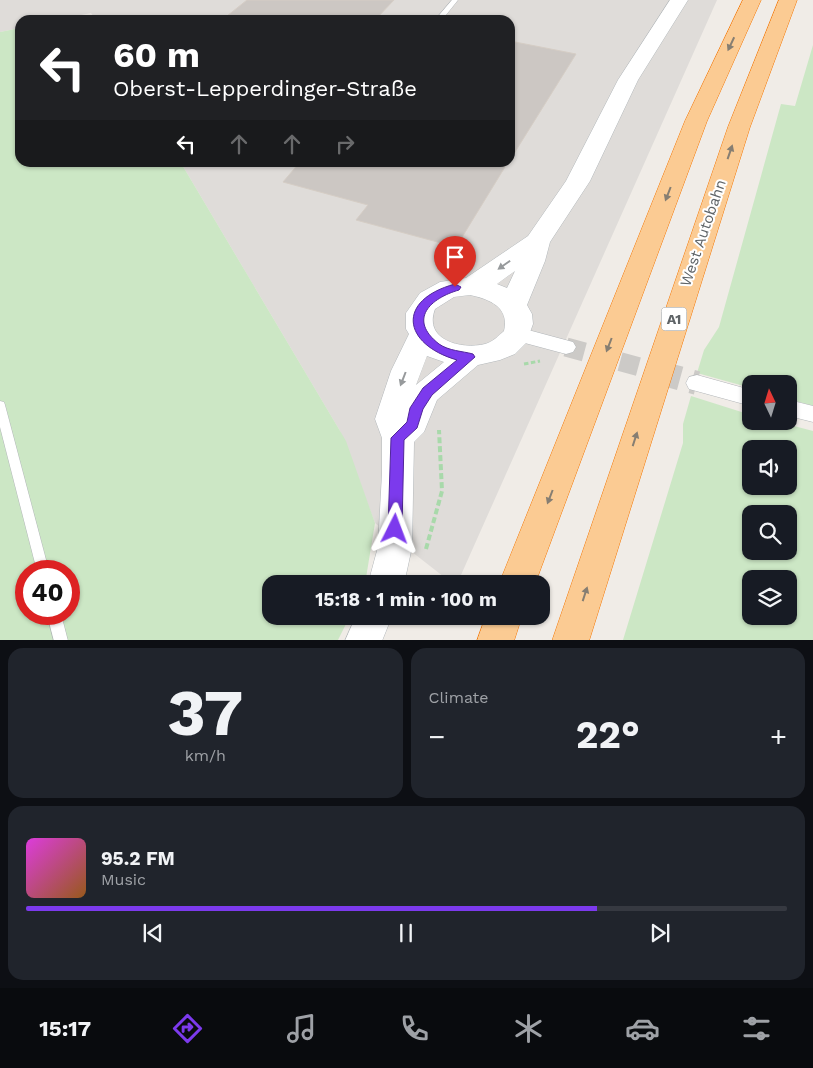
<!DOCTYPE html>
<html lang="en">
<head>
<meta charset="utf-8">
<style>
  :root { --surface:#171b24; --page:#20242c; --text:#f1f3f6; --muted:#9ea1a6; --line:#363941; --accent:#7c3aed }
  body { margin:0; font-family:"Work Sans",sans-serif; background:var(--page); color:var(--text); height:100vh; display:flex; flex-direction:column; font-size:19px; white-space:nowrap }
  * { box-sizing:border-box; margin:0 }
  p { font-size:16px; color:var(--muted) }
  .icon { flex:none; width:28px; height:28px; fill:none; stroke:currentColor; stroke-width:2; stroke-linecap:round; stroke-linejoin:round }
  .map { position:relative; height:640px; overflow:hidden }
  .sheet { display:flex; flex-direction:column; gap:8px; padding:8px; background:#0d0f14; flex:1 }
  .sheet>* { flex:none }
  .guide { position:absolute; left:15px; top:15px; width:500px; height:152px; border-radius:15px; box-shadow:0 1px 4px #0004; background:#202124; color:#fff; overflow:hidden }
  .needle { width:32px; rotate:356deg }
  .controls { position:absolute; left:742px; top:375px; display:grid; gap:10px }
  .controls a { display:grid; place-items:center; width:55px; height:55px; border-radius:10px; background:var(--surface); box-shadow:0 1px 4px #0004; font-size:25px }
  .speed { position:absolute; left:15px; top:560px; display:flex; gap:10px; font-size:25px; font-weight:700; text-align:center }
  .speed>* { display:grid; place-content:center; width:65px; height:65px; border-radius:50%; background:var(--surface); box-shadow:0 1px 4px #0004; line-height:1 }
  .speed .limit { border:8px solid #d22; background:#fff; color:#111 }
  .pin { position:absolute; display:grid; place-items:center; width:42px; height:42px; color:#fff; margin:-51px -21px; border-radius:50% 50% 50% 0; rotate:-45deg; box-shadow:0 0 5px #0007 }
  .pin .icon { rotate:45deg }
  .me { position:absolute; width:55px; margin:-28px; rotate:3deg; stroke-linejoin:round; filter:drop-shadow(0 0 4px #0008) }
  .turn { display:flex; align-items:center; gap:18px; height:105px; padding:0 15px; font-size:22px }
  .turn .icon { width:65px; height:65px; stroke-width:2.5 }
  .turn b { display:block; font-size:35px; line-height:42px }
  .lanes { display:flex; align-items:center; height:48px; padding:0 15px; background:#0003; justify-content:center; gap:25px; direction:ltr }
  .lanes .off { opacity:.35 }
  .big { font-size:38px; font-weight:700; line-height:1.1 }
  .sheet .widget { flex:1; display:flex; flex-direction:column; justify-content:center; gap:8px; min-width:0; padding:0 18px; border-radius:15px; background:var(--page) }
  .sheet .dial { align-items:center; gap:0 }
  .dial b { font-size:65px; line-height:1 }
  .song { display:flex; align-items:center; gap:15px }
  .cover { width:60px; height:60px; border-radius:8px; background:linear-gradient(135deg,hsl(300 70% 55%),hsl(30 70% 35%)) }
  .played { height:5px; border-radius:2px; background:linear-gradient(90deg,var(--accent) 75%,var(--line) 75%) }
  .keys { display:flex; justify-content:space-around; direction:ltr }
  .heat { display:flex; justify-content:space-between; align-items:center; font-size:28px; direction:ltr }
  .sheet .tiles { flex:1; display:grid; gap:8px; grid-template-columns:1fr 1fr }
  .widget:last-child { grid-column:span 2 }
  .trip { position:absolute; left:262px; top:575px; width:288px; height:50px; border-radius:15px; background:var(--surface); box-shadow:0 1px 4px #0004; font-weight:700; line-height:50px; text-align:center }
  .tabs { display:flex; height:80px; justify-content:space-around; align-items:center; background:#090b0e; color:var(--muted) }
  .tabs .icon { width:35px; height:35px }
  .tabs .current { color:var(--accent) }
  .tabs b { font-size:22px; color:var(--text) }
  .map>svg:first-child { display:block }
  .industrial { fill:#dfdcd9 }
  .green { fill:#cce7c5; fill-rule:evenodd }
  .building { fill:#ccc7c3; stroke:#d5cdc5 }
  .lines { fill:none; stroke-linecap:round; stroke-linejoin:round }
  .street-tunnel-far1 { stroke:#cccac7; stroke-width:19; stroke-dasharray:19 9; stroke-linecap:butt }
  .street-tunnel { stroke:#cccac7; stroke-width:24; stroke-dasharray:24 12; stroke-linecap:butt }
  .lane-casing { stroke:#b2b6b9; stroke-width:1 }
  .street-casing { stroke:#b2b6b9; stroke-width:1 }
  .secondary-casing { stroke:#b3b8bb; stroke-width:1 }
  .highway-casing { stroke:#f47704; stroke-width:1 }
  .path-far1 { stroke:#a8d9aa; stroke-width:3; stroke-dasharray:4.5 2.5; stroke-linecap:butt }
  .path { stroke:#a8d9aa; stroke-width:4; stroke-dasharray:6 3; stroke-linecap:butt }
  .lane { fill:#fff; fill-rule:evenodd }
  .street { fill:#fff; fill-rule:evenodd }
  .secondary { fill:#fff; fill-rule:evenodd }
  .highway { fill:#fbcb93; fill-rule:evenodd }
  .oneway { fill:#867e72 }
  .oneway2 { fill:#979a9c }
  .route { fill:#7c3aed; stroke:#51269a }
  .labels { text-anchor:middle; dominant-baseline:central; stroke-width:4; stroke-linejoin:round; paint-order:stroke }
  .shield { fill:#fff; stroke:#8f9295; stroke-width:1 }
  .shield-label { font-size:14px; font-weight:bold; fill:#5f6467 }
  .street-label { font-size:15px; fill:#5f6467; stroke:#fff }
</style>
</head>
<body>
<div class="map">
<svg width="813" height="641" viewBox="0 0 813 641">
  <rect width="100%" height="100%" fill="#f0ece7"/>
  <polygon class="industrial" points="0,0 717,0 457,584 453,584 375,523 340,431 181,163 510,162 510,20 96,20 91,13 56,20 20,20 20,28 0,32"/>
  <g class="green">
    <path d="M20,28V162L181,163L346,441L375,523L365,584H271V616H350L338,640H0V32ZM26,571H69V614H26Z"/>
    <polygon points="813,45 813,406 789,399 789,384 751,384 751,388 697,373 704,350 719,327 781,104 795,106"/>
    <path d="M691,396L751,415V421H775L813,431V640H623L683,443V424ZM751,449H789V486H751ZM751,514H789V551H751ZM751,579H789V616H751Z"/>
  </g>
  <g class="building">
    <polygon points="247,0 394,0 375,20 222,20"/>
    <polygon points="510,41 576,54 510,160"/>
    <polygon points="300,162 508,162 456,247 356,220 368,205 283,182"/>
  </g>
  <g class="lines">
    <polyline class="street-tunnel-far1" points="566,347 662,373"/>
    <polyline class="street-tunnel" points="657,372 697,383"/>
    <g class="lane-casing">
      <g id="lane">
        <polygon points="452,0 458,0 442,20 435,20"/>
        <polygon points="0,401 4,402 5,405 49,571 37,571 0,427"/>
        <polygon points="47,614 61,614 68,641 54,641"/>
      </g>
    </g>
    <g class="street-casing">
      <g id="street">
        <polygon points="517,327 573,342 576,347 573,352 566,354 510,339 507,334 510,329"/>
        <polygon points="697,375 751,390 751,406 689,389 686,383 689,377"/>
        <polygon points="789,400 813,406 813,422 789,416"/>
      </g>
    </g>
    <g class="secondary-casing">
      <g id="secondary">
        <path d="M670,0H688L638,80L590,181L550,242L545,261L527,305L532,314L533,324L526,343L515,354L500,360L478,365L437,400L424,432L414,442L412,547L404,584H368L378,547L382,473V438L375,419L391,371L409,334L406,329V313L420,293L440,282L466,278L528,236L566,181L618,80ZM515,271L507,288L497,284ZM470,295C489,299 510,307 504,331C498,336 493,342 485,344C461,350 423,340 435,309L454,297ZM427,356L444,362L416,385Z"/>
        <polygon points="356,616 392,616 382,641 345,641"/>
      </g>
    </g>
    <g class="highway-casing">
      <g id="highway">
        <polygon points="743,0 761,0 707,121 535,584 499,584 685,121"/>
        <polygon points="779,0 797,0 750,127 589,641 552,641 728,127"/>
        <polygon points="486,616 522,616 514,641 477,641"/>
      </g>
    </g>
    <polyline class="path-far1" points="524,364 540,361"/>
    <polyline class="path" points="426,549 442,491 439,430"/>
    <use href="#lane" class="lane"/>
    <use href="#street" class="street"/>
    <use href="#secondary" class="secondary"/>
    <use href="#highway" class="highway"/>
  </g>
  <defs><path id="oneway-solid" d="M-6-.8H1V-3.2L6.5 0L1 3.2V.8H-6Z" transform="scale(1.25)"/></defs>
  <g class="oneway">
    <use href="#oneway-solid" transform="translate(731 44) rotate(115)"/>
    <use href="#oneway-solid" transform="translate(730 152) rotate(-71)"/>
    <use href="#oneway-solid" transform="translate(668 194) rotate(111)"/>
    <use href="#oneway-solid" transform="translate(609 345) rotate(111)"/>
    <use href="#oneway-solid" transform="translate(635 439) rotate(-72)"/>
    <use href="#oneway-solid" transform="translate(550 497) rotate(111)"/>
    <use href="#oneway-solid" transform="translate(585 594) rotate(-72)"/>
  </g>
  <g class="oneway2">
    <use href="#oneway-solid" transform="translate(504 265) rotate(145)"/>
    <use href="#oneway-solid" transform="translate(403 379) rotate(111)"/>
  </g>
  <path class="route" d="M455,284L461,287L459,290C431,298 407,319 439,344C449,351 462,351 473,354L475,357L432,395L423,409L417,428L404,440L402,529L400,533L395,535L390,533L388,529L391,438L407,422L410,408L423,388L457,360C402,344 396,300 455,284Z"/>
  <g class="labels">
    <rect class="shield" x="661.5" y="307.5" width="25" height="23" rx="4"/>
    <g class="shield-label">
      <text x="674" y="319">A1</text>
    </g>
    <g class="street-label">
      <text transform="translate(703 233) rotate(-71)">West Autobahn</text>
    </g>
  </g>
</svg>
<div class="controls">
<a><svg class="needle" viewBox="-14 -14 28 28"><path d="M0-13l5 13h-10z" fill="#e53935"/><path d="M0 13l5-13h-10z" fill="#9ea1a6"/></svg></a>
<a><svg class="icon" aria-label="sound" viewBox="0 0 24 24"><path d="M4 9h4l5-4v14l-5-4H4zM17 9q2 3 0 6"/></svg></a>
<a><svg class="icon" aria-label="search" viewBox="0 0 24 24"><circle cx="10" cy="10" r="6"/><path d="M15 15l6 6"/></svg></a>
<a><svg class="icon" aria-label="layers" viewBox="0 0 24 24"><path d="M12 4l9 5-9 5-9-5zM3 14l9 5 9-5"/></svg></a>
</div>
<div class="speed"><div class="limit">40</div></div>
<div class="pin" style="left:455px;top:287px;background:#d93025"><svg class="icon" aria-label="arrive" viewBox="0 0 24 24"><path d="M6 21V4h12l-3 4 3 4H6"/></svg></div>
<svg class="me" style="left:395px;top:529px" viewBox="-20 -20 40 40"><path d="M0-17L14 15 0 8-14 15z" fill="#7c3aed" stroke="#fff" stroke-width="4"/></svg>
<div class="trip">15:18 · 1 min · 100 m</div>
<div class="guide">
<div class="turn"><svg class="icon" aria-label="left" viewBox="0 0 24 24"><path d="M17 20v-9H6M10 6l-5 5 5 5"/></svg><div><b>60 m</b>Oberst-Lepperdinger-Straße</div></div>
<div class="lanes"><svg class="icon" aria-label="left" viewBox="0 0 24 24"><path d="M17 20v-9H6M10 6l-5 5 5 5"/></svg><svg class="icon off" aria-label="ahead" viewBox="0 0 24 24"><path d="M12 20V5M6 11l6-6 6 6"/></svg><svg class="icon off" aria-label="ahead" viewBox="0 0 24 24"><path d="M12 20V5M6 11l6-6 6 6"/></svg><svg class="icon off" aria-label="right" viewBox="0 0 24 24"><path d="M7 20v-9h11M14 6l5 5-5 5"/></svg></div>
</div>
</div>
<section class="sheet">
<div class="tiles">
<div class="widget dial"><b>37</b><p>km/h</p></div>
<div class="widget"><p>Climate</p>
<div class="heat"><a>−</a><b class="big">22°</b><a>+</a></div>
</div>
<div class="widget">
<div class="song"><i class="cover"></i><div><b>95.2 FM</b><p>Music</p></div></div>
<div class="played"></div>
<div class="keys"><svg class="icon" aria-label="previous" viewBox="0 0 24 24"><path d="M18 5L8 12l10 7zM5 5v14"/></svg><svg class="icon" aria-label="pause" viewBox="0 0 24 24"><path d="M8 5v14M16 5v14"/></svg><svg class="icon" aria-label="next" viewBox="0 0 24 24"><path d="M6 5l10 7-10 7zM19 5v14"/></svg></div>
</div>
</div>
</section>
<nav class="tabs">
<b>15:17</b>
<svg class="icon current" aria-label="directions" viewBox="0 0 24 24"><path d="M12 3l9 9-9 9-9-9zM9 14v-3h6M13 9l2 2-2 2"/></svg>
<svg class="icon" aria-label="music" viewBox="0 0 24 24"><path d="M9 18V5l10-2v13"/><circle cx="6" cy="18" r="3"/><circle cx="16" cy="16" r="3"/></svg>
<svg class="icon" aria-label="phone" viewBox="0 0 24 24"><path d="M5 4h4l2 5-3 2q2 4 5 5l2-3 5 2v4C11 20 4 13 5 4z"/></svg>
<svg class="icon" aria-label="climate" viewBox="0 0 24 24"><path d="M12 3v18M4 7l16 10M4 17L20 7"/></svg>
<svg class="icon" aria-label="car" viewBox="0 0 24 24"><path d="M5 17H2v-5l4-1 3-4h7l3 4 3 1v5h-3M9 17h6M6 11h13"/><circle cx="7" cy="17" r="2"/><circle cx="17" cy="17" r="2"/></svg>
<svg class="icon" aria-label="filters" viewBox="0 0 24 24"><path d="M4 7h16M4 17h16"/><circle cx="9" cy="7" r="2"/><circle cx="15" cy="17" r="2"/></svg>
</nav>
</body>
</html>
